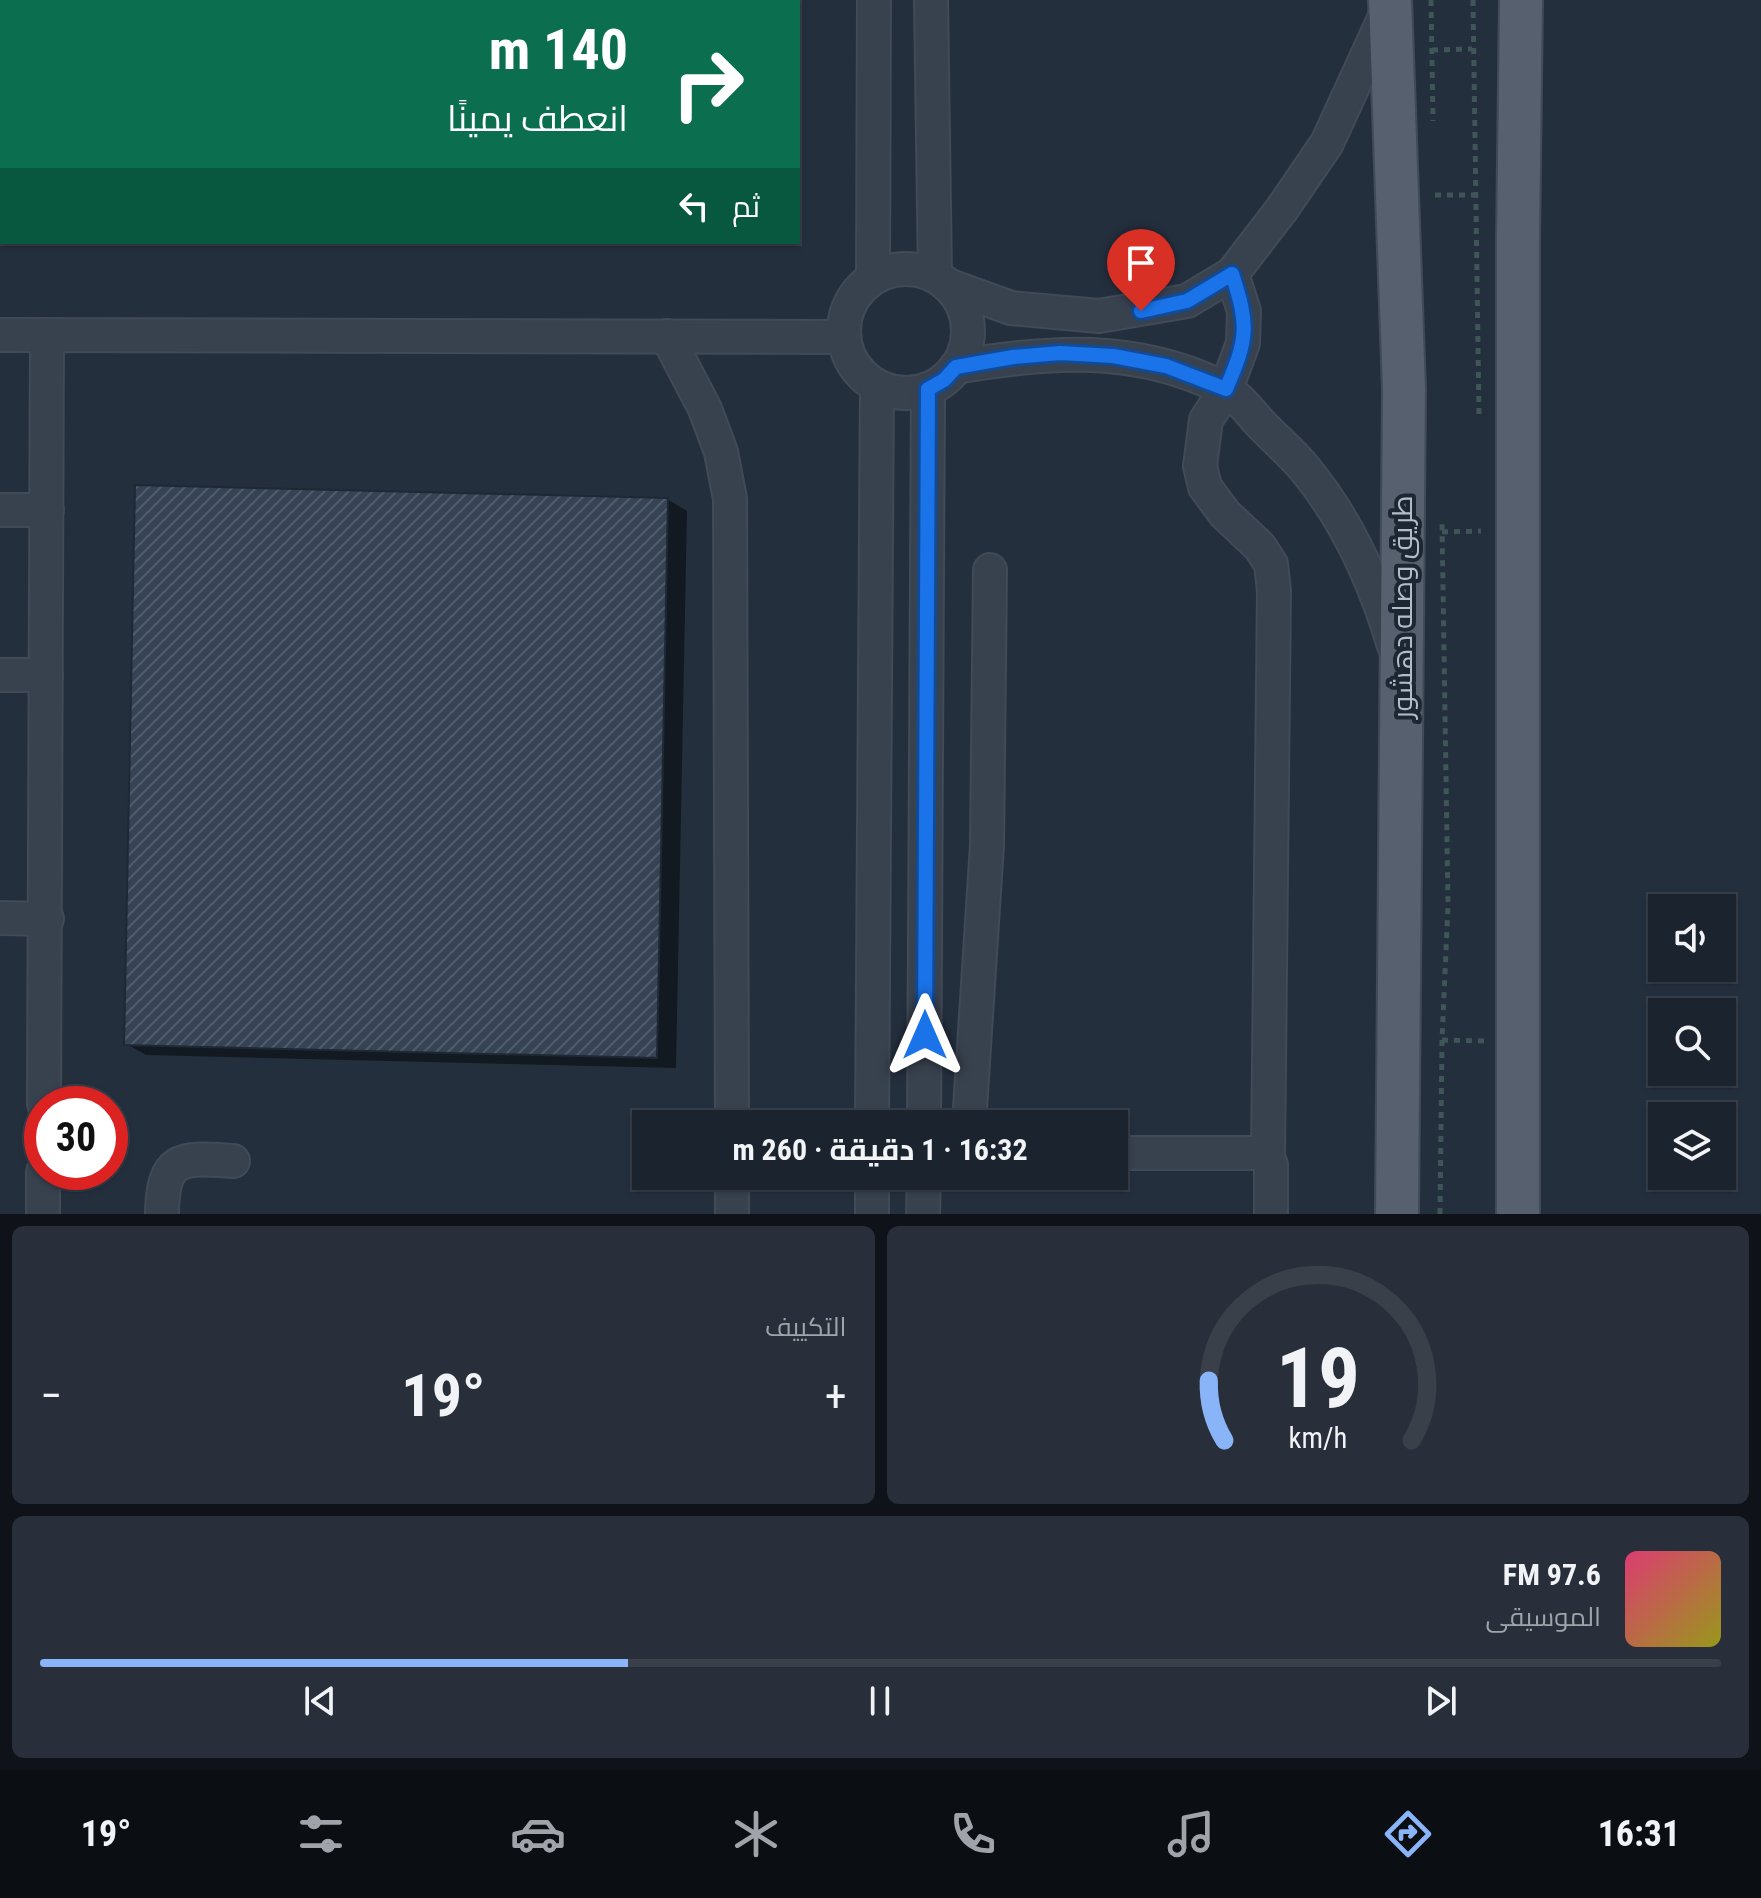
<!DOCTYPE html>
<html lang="ar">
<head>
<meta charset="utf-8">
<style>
  :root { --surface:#1b232e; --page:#282f3a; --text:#f1f3f6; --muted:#a0a4aa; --line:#39404a; --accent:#8ab4f8 }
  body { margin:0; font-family:"Roboto Condensed",Cairo,sans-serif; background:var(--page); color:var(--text); direction:rtl; height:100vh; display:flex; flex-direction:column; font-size:30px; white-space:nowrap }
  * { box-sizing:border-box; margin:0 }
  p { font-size:26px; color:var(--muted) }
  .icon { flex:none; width:44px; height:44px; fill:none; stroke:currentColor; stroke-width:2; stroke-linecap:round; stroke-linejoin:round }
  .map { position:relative; height:1214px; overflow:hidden; direction:ltr }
  .side { display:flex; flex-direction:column; gap:12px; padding:12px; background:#0f1319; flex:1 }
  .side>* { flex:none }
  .guide { position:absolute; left:0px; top:0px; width:800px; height:244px; box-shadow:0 2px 6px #0004,0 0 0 2px var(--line); direction:rtl; background:#0b6e4f; color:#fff; overflow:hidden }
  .buttons { position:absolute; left:1648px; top:894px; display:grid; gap:16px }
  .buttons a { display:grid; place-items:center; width:88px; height:88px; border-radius:0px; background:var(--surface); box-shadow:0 2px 6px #0004,0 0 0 2px var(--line); font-size:40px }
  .speed { position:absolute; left:24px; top:1086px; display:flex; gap:16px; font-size:40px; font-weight:700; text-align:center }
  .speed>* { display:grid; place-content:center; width:104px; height:104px; border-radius:50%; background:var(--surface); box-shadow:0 2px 6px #0004,0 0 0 2px var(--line); line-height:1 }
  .speed .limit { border:12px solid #d22; background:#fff; color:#111 }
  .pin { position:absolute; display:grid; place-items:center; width:68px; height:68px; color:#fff; margin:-82px -34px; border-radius:50% 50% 50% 0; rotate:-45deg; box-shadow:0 0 8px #0007 }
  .pin .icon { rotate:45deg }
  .me { position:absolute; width:88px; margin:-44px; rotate:0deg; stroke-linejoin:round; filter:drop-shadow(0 0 6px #0008) }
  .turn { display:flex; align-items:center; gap:28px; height:168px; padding:0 40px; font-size:36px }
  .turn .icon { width:104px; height:104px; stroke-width:2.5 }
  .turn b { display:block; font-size:56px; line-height:68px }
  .then { display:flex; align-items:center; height:76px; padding:0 40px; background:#0003; gap:16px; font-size:30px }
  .big { font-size:60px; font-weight:700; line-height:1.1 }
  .side .widget { flex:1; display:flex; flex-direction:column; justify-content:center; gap:12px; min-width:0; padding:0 28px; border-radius:12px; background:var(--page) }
  .side .dial { align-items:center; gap:0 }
  .dial svg { height:208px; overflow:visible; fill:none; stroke:var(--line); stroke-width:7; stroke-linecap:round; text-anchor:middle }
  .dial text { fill:var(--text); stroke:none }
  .song { display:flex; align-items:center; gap:24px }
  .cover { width:96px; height:96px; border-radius:12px; background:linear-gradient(135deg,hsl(340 70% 55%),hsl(60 70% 35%)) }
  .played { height:8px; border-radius:4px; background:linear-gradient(90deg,var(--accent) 35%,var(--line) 35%) }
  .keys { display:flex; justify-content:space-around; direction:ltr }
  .heat { display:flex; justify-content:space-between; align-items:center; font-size:44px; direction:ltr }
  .side .tiles { flex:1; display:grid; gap:12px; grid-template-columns:1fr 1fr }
  .widget:last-child { grid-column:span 2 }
  .trip { position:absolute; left:632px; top:1110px; width:496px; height:80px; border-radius:0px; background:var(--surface); box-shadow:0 2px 6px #0004,0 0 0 2px var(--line); font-weight:700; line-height:80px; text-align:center; direction:rtl }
  .tabs { display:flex; height:128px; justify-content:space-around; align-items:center; background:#0b0e12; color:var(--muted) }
  .tabs .icon { width:56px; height:56px }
  .tabs .active { color:var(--accent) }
  .tabs b { font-size:36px; color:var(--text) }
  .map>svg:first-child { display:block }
  .shadow { fill:#0007 }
  .building { fill:url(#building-hatch); stroke:#1f2835; stroke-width:2 }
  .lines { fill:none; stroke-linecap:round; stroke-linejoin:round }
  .minor-casing { stroke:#414a57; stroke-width:36 }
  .major-casing { stroke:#414a57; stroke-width:46 }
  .path { stroke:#3f5557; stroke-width:5; stroke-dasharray:6 6; stroke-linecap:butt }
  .minor { stroke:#38414e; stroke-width:32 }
  .major { stroke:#56606e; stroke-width:42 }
  .route-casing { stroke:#114b97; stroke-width:20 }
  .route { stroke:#1a73e8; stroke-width:14 }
  .labels { text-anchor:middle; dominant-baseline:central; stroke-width:8; stroke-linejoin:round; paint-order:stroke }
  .street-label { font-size:28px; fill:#b4bcc9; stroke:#1d2633 }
</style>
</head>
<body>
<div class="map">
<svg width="1761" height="1214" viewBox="0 0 1761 1214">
  <defs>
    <pattern id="building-hatch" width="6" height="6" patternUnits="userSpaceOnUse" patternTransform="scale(2)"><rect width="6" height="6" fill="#364354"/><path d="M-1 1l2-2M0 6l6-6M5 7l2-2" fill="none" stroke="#515c6b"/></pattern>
  </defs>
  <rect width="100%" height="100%" fill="#242f3e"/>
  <polygon class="shadow" points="667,499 687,511 676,1068 146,1055 126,1044"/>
  <polygon class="building" points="135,485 668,498 657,1058 124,1045"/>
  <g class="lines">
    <g class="minor-casing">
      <g id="minor">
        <polyline points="931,0 935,276"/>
        <circle cx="906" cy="331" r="62"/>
        <polyline points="1232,274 1244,311 1243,343 1226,389 1206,420 1200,466 1205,487 1225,514 1260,547 1271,564 1274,591 1268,1157"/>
        <polyline points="873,277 874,0"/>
        <polyline points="947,285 1011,308 1099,316 1187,301 1232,274 1282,209 1327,143 1389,8"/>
        <polyline points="0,335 844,337"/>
        <polyline points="667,336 705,409 721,452 730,499 732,1124"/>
        <path d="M956,367C1048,351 1136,344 1223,388C1238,395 1251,414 1262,425C1276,440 1292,453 1305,469C1348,521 1375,582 1394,646"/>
        <polyline points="0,510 47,510"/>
        <polyline points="0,675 46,675"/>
        <polyline points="0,918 47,919"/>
        <polyline points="44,1104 47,335"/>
        <polyline points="872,1124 877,386"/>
        <polyline points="924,1124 928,389"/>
        <polyline points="969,1124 987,845 990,570"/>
        <polyline points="1114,1153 1262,1153 1268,1157 1271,1165 1271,1214"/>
        <polyline points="732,1176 732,1214"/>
        <polyline points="43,1214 43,1172"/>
        <path d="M162,1214C163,1154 182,1158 233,1161"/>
        <polyline points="872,1214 872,1176"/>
        <polyline points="923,1214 924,1176"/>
      </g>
    </g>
    <g class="major-casing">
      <g id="major">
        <polyline points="1390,0 1404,389 1397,1214"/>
        <polyline points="1518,1214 1518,241 1521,0"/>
      </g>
    </g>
    <g class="path">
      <polyline points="1431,0 1433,121"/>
      <polyline points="1473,0 1479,415"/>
      <polyline points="1432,50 1472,49"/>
      <polyline points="1435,195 1476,195"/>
      <polyline points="1442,532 1481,531"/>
      <polyline points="1442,1040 1485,1041"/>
      <polyline points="1440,1214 1442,1040 1448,905 1442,523"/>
    </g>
    <use href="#minor" class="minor"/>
    <use href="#major" class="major"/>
  </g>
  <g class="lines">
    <g class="route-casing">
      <path id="route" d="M925,1035L928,389L944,380L956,367L1013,357L1060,353L1113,356L1166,366L1226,389C1248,338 1249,326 1232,274L1187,301L1141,311"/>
    </g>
    <use href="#route" class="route"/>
  </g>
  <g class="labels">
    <g class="street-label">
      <text transform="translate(1402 607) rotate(-90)">طريق وصله دهشور</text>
    </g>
  </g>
</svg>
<div class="buttons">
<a><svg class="icon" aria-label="sound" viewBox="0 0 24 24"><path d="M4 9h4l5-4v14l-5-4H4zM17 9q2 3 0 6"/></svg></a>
<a><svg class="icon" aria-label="search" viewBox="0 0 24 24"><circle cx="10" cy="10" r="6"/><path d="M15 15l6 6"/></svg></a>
<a><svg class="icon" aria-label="layers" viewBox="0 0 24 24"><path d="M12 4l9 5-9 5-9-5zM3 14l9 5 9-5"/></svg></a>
</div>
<div class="speed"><div class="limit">30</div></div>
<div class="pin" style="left:1141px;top:311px;background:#d93025"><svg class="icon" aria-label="arrive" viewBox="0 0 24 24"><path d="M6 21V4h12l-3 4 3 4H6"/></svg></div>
<svg class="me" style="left:925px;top:1035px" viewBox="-20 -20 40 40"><path d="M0-17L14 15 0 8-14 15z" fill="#1a73e8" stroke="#fff" stroke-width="4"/></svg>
<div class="trip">16:32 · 1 دقيقة · 260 m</div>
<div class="guide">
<div class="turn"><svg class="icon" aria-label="right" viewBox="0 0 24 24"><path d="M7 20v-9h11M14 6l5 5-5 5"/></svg><div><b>140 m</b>انعطف يمينًا</div></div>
<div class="then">ثم<svg class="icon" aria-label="left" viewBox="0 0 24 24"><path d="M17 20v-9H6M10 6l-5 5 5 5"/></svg></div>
</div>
</div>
<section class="side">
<div class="tiles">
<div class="widget dial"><svg viewBox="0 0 100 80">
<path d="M14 69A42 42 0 1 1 86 69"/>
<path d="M14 69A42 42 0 0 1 8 46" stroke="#8ab4f8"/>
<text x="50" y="56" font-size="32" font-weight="700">19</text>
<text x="50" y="72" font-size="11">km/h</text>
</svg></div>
<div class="widget"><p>التكييف</p>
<div class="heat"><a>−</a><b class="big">19°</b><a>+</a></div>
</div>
<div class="widget">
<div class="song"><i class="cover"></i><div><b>97.6 FM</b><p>الموسيقى</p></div></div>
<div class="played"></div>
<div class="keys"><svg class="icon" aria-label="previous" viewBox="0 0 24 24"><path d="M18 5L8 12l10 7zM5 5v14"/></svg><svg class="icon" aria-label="pause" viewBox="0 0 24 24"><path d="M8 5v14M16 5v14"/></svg><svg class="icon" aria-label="next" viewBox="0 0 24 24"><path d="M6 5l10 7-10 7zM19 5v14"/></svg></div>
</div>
</div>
</section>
<nav class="tabs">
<b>16:31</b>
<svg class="icon active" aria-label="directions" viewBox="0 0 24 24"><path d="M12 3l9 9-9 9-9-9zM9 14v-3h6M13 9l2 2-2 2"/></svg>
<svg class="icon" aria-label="music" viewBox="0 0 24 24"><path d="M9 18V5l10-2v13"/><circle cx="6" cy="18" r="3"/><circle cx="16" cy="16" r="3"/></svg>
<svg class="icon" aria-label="phone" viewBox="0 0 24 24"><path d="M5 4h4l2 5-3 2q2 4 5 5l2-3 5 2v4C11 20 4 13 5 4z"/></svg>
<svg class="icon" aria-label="climate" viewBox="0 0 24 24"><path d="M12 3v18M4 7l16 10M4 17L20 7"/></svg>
<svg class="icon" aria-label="car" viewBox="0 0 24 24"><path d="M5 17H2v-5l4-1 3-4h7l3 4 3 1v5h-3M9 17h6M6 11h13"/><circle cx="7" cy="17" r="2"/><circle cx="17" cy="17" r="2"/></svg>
<svg class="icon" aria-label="filters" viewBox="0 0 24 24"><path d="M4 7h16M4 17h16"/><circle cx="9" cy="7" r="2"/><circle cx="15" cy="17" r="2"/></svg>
<b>19°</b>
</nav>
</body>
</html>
